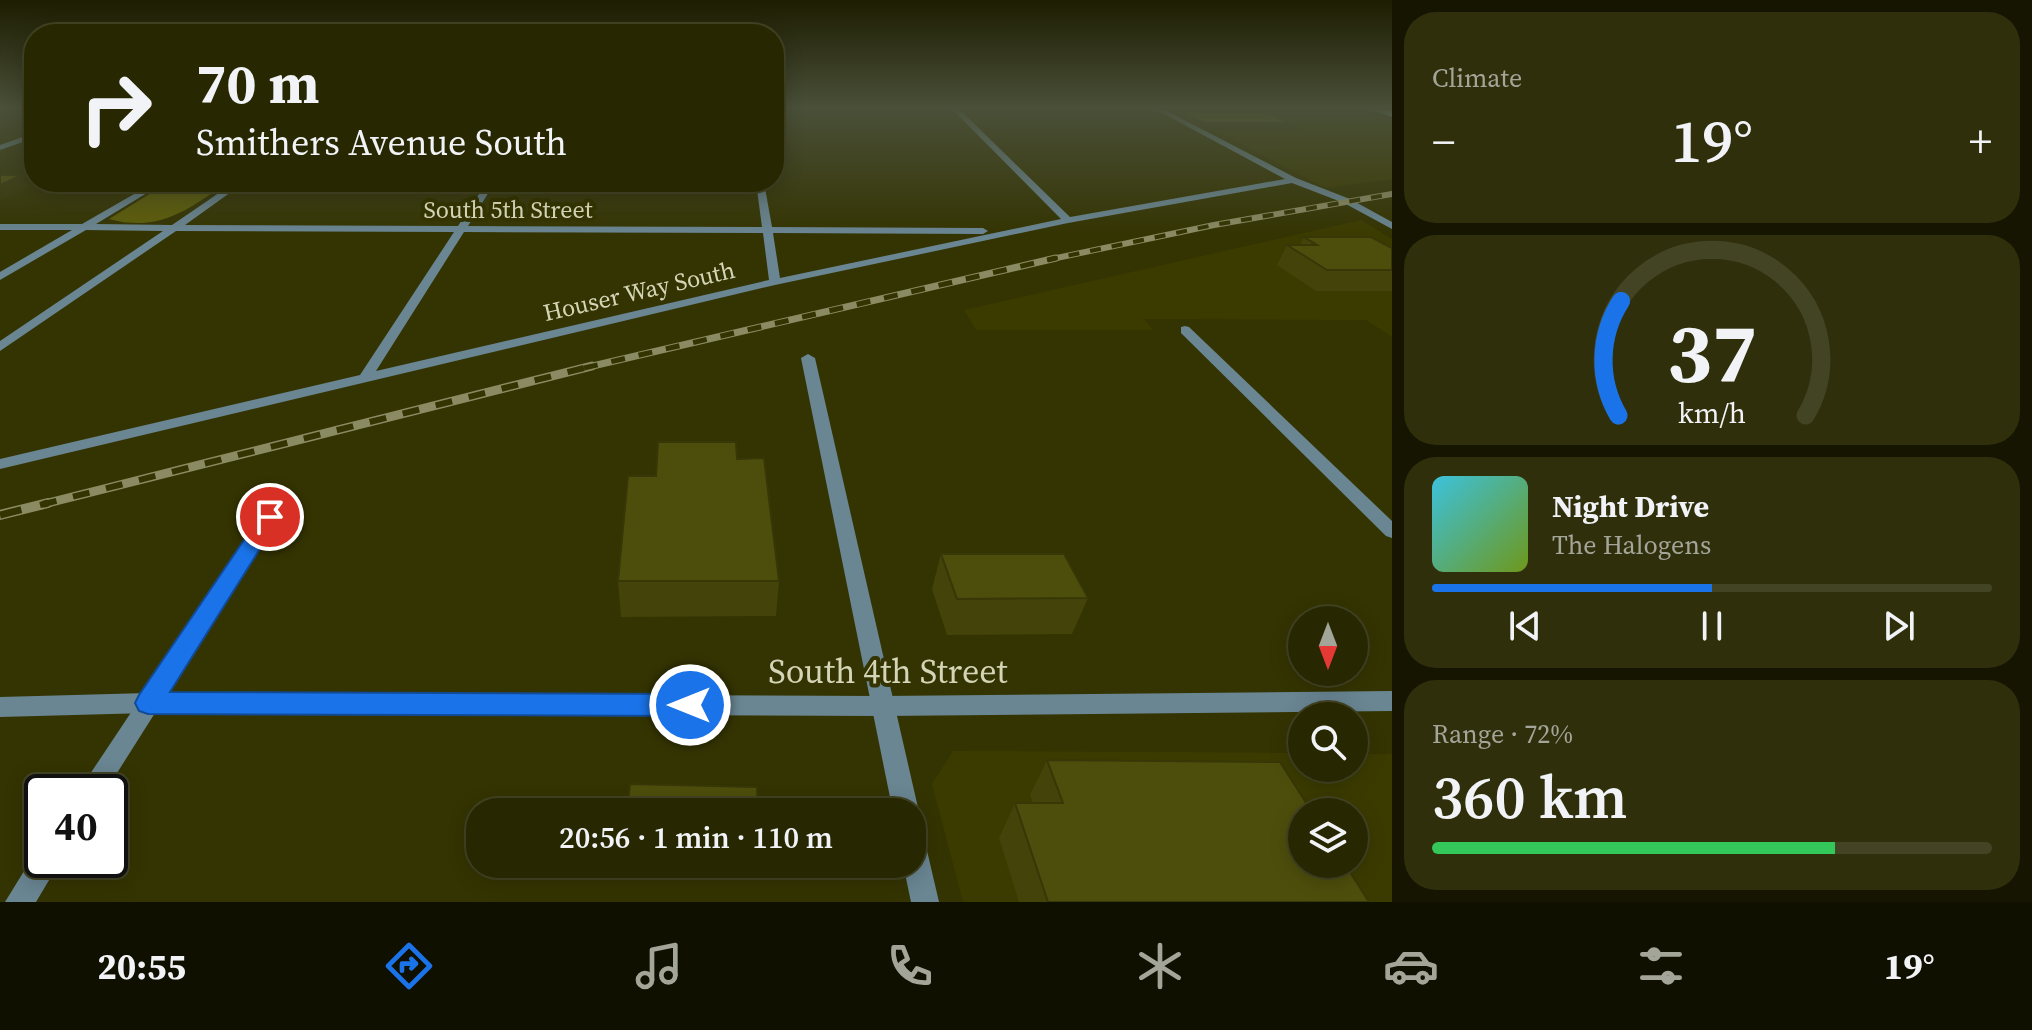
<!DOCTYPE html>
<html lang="en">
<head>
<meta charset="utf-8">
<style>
  :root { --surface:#272702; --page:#2f2f0c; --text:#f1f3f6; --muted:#a4a599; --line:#434424; --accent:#1a73e8 }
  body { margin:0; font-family:"Source Serif 4",serif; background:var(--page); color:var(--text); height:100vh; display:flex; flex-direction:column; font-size:30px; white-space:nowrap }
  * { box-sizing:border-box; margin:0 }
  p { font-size:26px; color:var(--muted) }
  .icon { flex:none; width:44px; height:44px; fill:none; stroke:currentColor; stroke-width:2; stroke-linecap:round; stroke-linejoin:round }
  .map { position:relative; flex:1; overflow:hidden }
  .details { display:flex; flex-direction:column; gap:12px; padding:12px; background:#151501; width:640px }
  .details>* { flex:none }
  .banner { position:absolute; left:24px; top:24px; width:760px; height:168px; border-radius:32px; box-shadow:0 4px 20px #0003,0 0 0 2px var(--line); background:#272702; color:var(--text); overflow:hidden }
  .needle { width:52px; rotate:180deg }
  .fabs { position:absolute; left:1288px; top:606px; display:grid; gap:16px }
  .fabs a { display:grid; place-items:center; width:80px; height:80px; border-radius:50%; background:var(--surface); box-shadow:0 4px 20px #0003,0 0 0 2px var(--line); font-size:40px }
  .speed { position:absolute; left:24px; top:774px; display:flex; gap:16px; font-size:40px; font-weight:700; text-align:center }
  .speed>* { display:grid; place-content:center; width:104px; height:104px; border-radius:50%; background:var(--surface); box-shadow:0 4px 20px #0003,0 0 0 2px var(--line); line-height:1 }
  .speed .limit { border:4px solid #111; border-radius:12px; background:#fff; color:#111 }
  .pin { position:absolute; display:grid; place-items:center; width:68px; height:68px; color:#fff; margin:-34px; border:4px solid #fff; border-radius:50%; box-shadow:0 2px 8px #0007 }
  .me { position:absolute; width:88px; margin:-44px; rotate:270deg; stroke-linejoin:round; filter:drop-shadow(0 0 6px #0008) }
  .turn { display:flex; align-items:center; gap:28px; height:168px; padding:0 40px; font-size:36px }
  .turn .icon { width:104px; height:104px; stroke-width:2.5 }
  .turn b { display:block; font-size:56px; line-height:68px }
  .big { font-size:60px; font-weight:600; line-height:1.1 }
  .details .widget { flex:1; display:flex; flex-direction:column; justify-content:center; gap:12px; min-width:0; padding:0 28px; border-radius:32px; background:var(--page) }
  .details .dial { align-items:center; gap:0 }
  .dial svg { height:208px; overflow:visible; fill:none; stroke:var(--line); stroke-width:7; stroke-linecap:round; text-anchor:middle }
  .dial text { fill:var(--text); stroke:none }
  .song { display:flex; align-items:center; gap:24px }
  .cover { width:96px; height:96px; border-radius:12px; background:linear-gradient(135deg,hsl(190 70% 55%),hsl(80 70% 35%)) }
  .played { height:8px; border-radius:4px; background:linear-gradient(90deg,var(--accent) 50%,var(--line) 50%) }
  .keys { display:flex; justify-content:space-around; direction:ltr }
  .heat { display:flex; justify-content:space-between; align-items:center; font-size:44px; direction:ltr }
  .charge { height:12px; border-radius:6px; background:linear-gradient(90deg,#34c759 72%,var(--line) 0) }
  .trip { position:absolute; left:466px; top:798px; width:460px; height:80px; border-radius:32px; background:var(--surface); box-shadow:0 4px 20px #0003,0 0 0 2px var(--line); font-weight:600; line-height:80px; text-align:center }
  .tabs { display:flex; height:128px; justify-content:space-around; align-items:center; background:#101001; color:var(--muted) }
  .tabs .icon { width:56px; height:56px }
  .tabs .active { color:var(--accent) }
  .tabs b { font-size:36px; color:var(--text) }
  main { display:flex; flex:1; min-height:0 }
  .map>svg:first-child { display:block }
  .built { fill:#3b3b00; fill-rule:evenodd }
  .green { fill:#5d5d09 }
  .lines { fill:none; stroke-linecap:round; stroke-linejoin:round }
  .minor { fill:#6a8693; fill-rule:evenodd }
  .tertiary { fill:#6a8693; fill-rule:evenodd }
  .primary { fill:#a1dbf7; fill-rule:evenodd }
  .rail-far3-casing { stroke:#8b8b63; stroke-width:6 }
  .rail-far2-casing { stroke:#8b8b63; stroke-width:7 }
  .rail-far1-casing { stroke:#8b8b63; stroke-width:9 }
  .rail-casing { stroke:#8b8b63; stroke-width:10 }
  .rail-far3 { stroke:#343402; stroke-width:4; stroke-dasharray:11; stroke-linecap:butt }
  .rail-far2 { stroke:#343402; stroke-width:5; stroke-dasharray:14; stroke-linecap:butt }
  .rail-far1 { stroke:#343402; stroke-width:6; stroke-dasharray:17; stroke-linecap:butt }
  .rail { stroke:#343402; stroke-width:7; stroke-dasharray:22; stroke-linecap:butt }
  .wall { fill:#43430a }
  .shaded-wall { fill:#373708 }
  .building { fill:#4e4e0c; stroke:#373708; stroke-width:2 }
  .route { fill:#1a73e8; stroke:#114b97; stroke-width:2 }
  .labels { text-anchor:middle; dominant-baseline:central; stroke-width:8; stroke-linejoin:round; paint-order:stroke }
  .far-street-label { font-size:24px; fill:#d4d5b6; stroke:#343402 }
  .near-street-label { font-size:34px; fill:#d4d5b6; stroke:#343402 }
</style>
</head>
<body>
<main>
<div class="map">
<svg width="1392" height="902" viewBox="0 0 1392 902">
  <rect width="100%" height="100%" fill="#343402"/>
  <g class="built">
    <polygon points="1254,108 1356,108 1392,121 1392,179 1332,187 1321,186 1216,131 1305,131"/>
    <polygon points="1361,220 1392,239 1392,337 1366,320 1144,319 1153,330 976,330 964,310"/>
    <path d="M953,751L1302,753V768H1354V754H1392V902H963L932,784ZM1302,812H1354V864H1302Z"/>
  </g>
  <g class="green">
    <polygon points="1186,113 1265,113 1285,122 1204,122"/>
    <path d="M169,182H228C189,209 159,233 109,219Z"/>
  </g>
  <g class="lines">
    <g class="minor">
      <path d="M951,108H958L1070,217L1285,179L1153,108H1161L1296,178L1350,199L1392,222V229L1344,203L1292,183L1068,223L775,285L0,469V459L360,375L454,232L176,231L0,351V341L163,231L86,230L0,280V272L72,230H0V224H82L155,182H165L96,224L172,225L235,182H245L185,225L458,226L487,182H495L468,226L762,227L756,182H764L772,227L983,228L988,231L983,234L773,233L780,278L1061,219ZM464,232L763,233L769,280L376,371Z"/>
      <polygon points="1185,326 1189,327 1392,521 1392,538 1386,536 1181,333 1181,327"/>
      <polygon points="808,354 815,358 919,812 912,822 912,812 893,812 801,358"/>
      <polygon points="270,511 276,513 279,517 105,792 78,792 264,513"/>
      <polygon points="912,829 921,833 925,842 939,902 911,902 903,864 912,864"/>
      <polygon points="42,848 42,860 61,860 36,902 5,902 37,850"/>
    </g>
    <g class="tertiary">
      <polygon points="34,133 34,138 0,150 0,145"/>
      <polygon points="1392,691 1392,711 882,716 148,713 0,717 0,697 148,693 882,696"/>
    </g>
    <polygon class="primary" points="1372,108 1392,111 1392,117 1373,110"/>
    <g class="rail-far3-casing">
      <polyline id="rail-far3" points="1047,260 1214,225 1392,194"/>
    </g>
    <g class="rail-far2-casing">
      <polyline id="rail-far2" points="584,368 1056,258"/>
    </g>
    <g class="rail-far1-casing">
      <polyline id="rail-far1" points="40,505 592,366"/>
    </g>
    <g class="rail-casing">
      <polyline id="rail" points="0,515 48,503"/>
    </g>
    <use href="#rail-far3" class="rail-far3"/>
    <use href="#rail-far2" class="rail-far2"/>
    <use href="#rail-far1" class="rail-far1"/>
    <use href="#rail" class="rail"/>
  </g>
  <g class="wall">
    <polygon points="1304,237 1392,248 1392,291 1316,291 1277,265 1287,245 1300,245"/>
    <polygon points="737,459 779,581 776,616 621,617 618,581"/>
    <polygon points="941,554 1088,598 1072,634 947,635 932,589"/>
    <polygon points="1047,760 1369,902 1019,902 999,838 1015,803 1033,803 1030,795"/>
    <polygon points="622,864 760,864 759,877 623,873"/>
  </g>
  <polygon class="shaded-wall" points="22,175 29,188 0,201 0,185"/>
  <g class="building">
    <polygon points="0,175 22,175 0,185"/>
    <polygon points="1304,237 1371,237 1392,248 1392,270 1327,270 1287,245 1317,245"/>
    <polygon points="658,442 736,442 737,459 764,458 779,581 618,581 628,476 656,476"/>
    <polygon points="941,554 1064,554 1088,598 957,599"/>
    <polygon points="1047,760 1280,762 1312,812 1302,812 1302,864 1345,864 1369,902 1048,902 1015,803 1063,803"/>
    <polygon points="630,784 757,787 758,812 627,812"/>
    <polygon points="631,864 760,864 760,868"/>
  </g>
  <linearGradient id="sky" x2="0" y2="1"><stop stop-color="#1d1d01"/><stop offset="0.46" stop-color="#4a5039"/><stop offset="1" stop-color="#4a5039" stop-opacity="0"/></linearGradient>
  <rect width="1392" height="235" fill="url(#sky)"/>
  <polygon class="route" points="270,510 280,517 170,692 690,694 699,697 703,705 699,713 690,716 148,714 139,711 135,703 139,695 263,512"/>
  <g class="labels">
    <g class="far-street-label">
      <text x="508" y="209">South 5th Street</text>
      <text transform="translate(639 291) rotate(-13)">Houser Way South</text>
    </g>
    <g class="near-street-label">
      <text x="888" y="671">South 4th Street</text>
    </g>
  </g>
</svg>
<div class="fabs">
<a><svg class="needle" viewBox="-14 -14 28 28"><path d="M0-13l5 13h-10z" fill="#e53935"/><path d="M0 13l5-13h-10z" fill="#a4a599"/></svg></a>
<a><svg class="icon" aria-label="search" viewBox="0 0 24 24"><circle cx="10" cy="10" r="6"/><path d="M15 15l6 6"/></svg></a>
<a><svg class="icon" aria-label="layers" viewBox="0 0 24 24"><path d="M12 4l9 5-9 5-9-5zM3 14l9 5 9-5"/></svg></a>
</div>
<div class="speed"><div class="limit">40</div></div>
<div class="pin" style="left:270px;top:517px;background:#d93025"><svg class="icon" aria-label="arrive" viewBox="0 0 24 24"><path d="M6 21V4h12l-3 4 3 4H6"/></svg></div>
<svg class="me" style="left:690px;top:705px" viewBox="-20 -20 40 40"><circle r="17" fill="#1a73e8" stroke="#fff" stroke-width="3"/><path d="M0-11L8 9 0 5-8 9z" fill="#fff"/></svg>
<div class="trip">20:56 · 1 min · 110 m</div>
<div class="banner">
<div class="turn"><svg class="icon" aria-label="right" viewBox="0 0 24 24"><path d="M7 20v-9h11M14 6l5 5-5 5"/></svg><div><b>70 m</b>Smithers Avenue South</div></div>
</div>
</div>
<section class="details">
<div class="widget"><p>Climate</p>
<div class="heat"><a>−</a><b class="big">19°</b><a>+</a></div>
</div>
<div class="widget dial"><svg viewBox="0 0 100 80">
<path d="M14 69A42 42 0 1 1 86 69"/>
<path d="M14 69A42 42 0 0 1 15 25" stroke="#1a73e8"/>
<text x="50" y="56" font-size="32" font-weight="700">37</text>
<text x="50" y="72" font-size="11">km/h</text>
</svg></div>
<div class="widget">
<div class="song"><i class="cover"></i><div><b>Night Drive</b><p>The Halogens</p></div></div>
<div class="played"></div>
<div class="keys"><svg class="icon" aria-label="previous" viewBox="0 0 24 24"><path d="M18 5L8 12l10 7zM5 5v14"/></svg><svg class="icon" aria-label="pause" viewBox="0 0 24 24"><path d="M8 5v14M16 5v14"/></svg><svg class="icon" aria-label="next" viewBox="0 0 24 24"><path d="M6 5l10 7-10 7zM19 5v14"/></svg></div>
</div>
<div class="widget"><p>Range · 72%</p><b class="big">360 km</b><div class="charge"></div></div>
</section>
</main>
<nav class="tabs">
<b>20:55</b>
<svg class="icon active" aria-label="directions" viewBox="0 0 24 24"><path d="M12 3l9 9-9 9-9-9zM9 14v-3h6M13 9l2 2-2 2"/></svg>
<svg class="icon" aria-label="music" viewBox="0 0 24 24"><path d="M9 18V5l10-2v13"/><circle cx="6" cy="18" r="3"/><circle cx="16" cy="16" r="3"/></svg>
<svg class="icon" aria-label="phone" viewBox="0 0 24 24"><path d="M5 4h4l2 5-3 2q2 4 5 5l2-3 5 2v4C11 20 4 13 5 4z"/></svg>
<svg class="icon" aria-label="climate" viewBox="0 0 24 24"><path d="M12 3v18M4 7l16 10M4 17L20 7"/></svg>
<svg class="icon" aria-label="car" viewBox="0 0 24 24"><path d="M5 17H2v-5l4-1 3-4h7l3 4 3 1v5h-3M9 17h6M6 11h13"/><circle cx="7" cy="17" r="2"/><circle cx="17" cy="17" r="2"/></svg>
<svg class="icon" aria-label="filters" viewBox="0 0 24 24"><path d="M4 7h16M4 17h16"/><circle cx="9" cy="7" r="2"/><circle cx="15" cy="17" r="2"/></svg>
<b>19°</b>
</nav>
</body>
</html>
